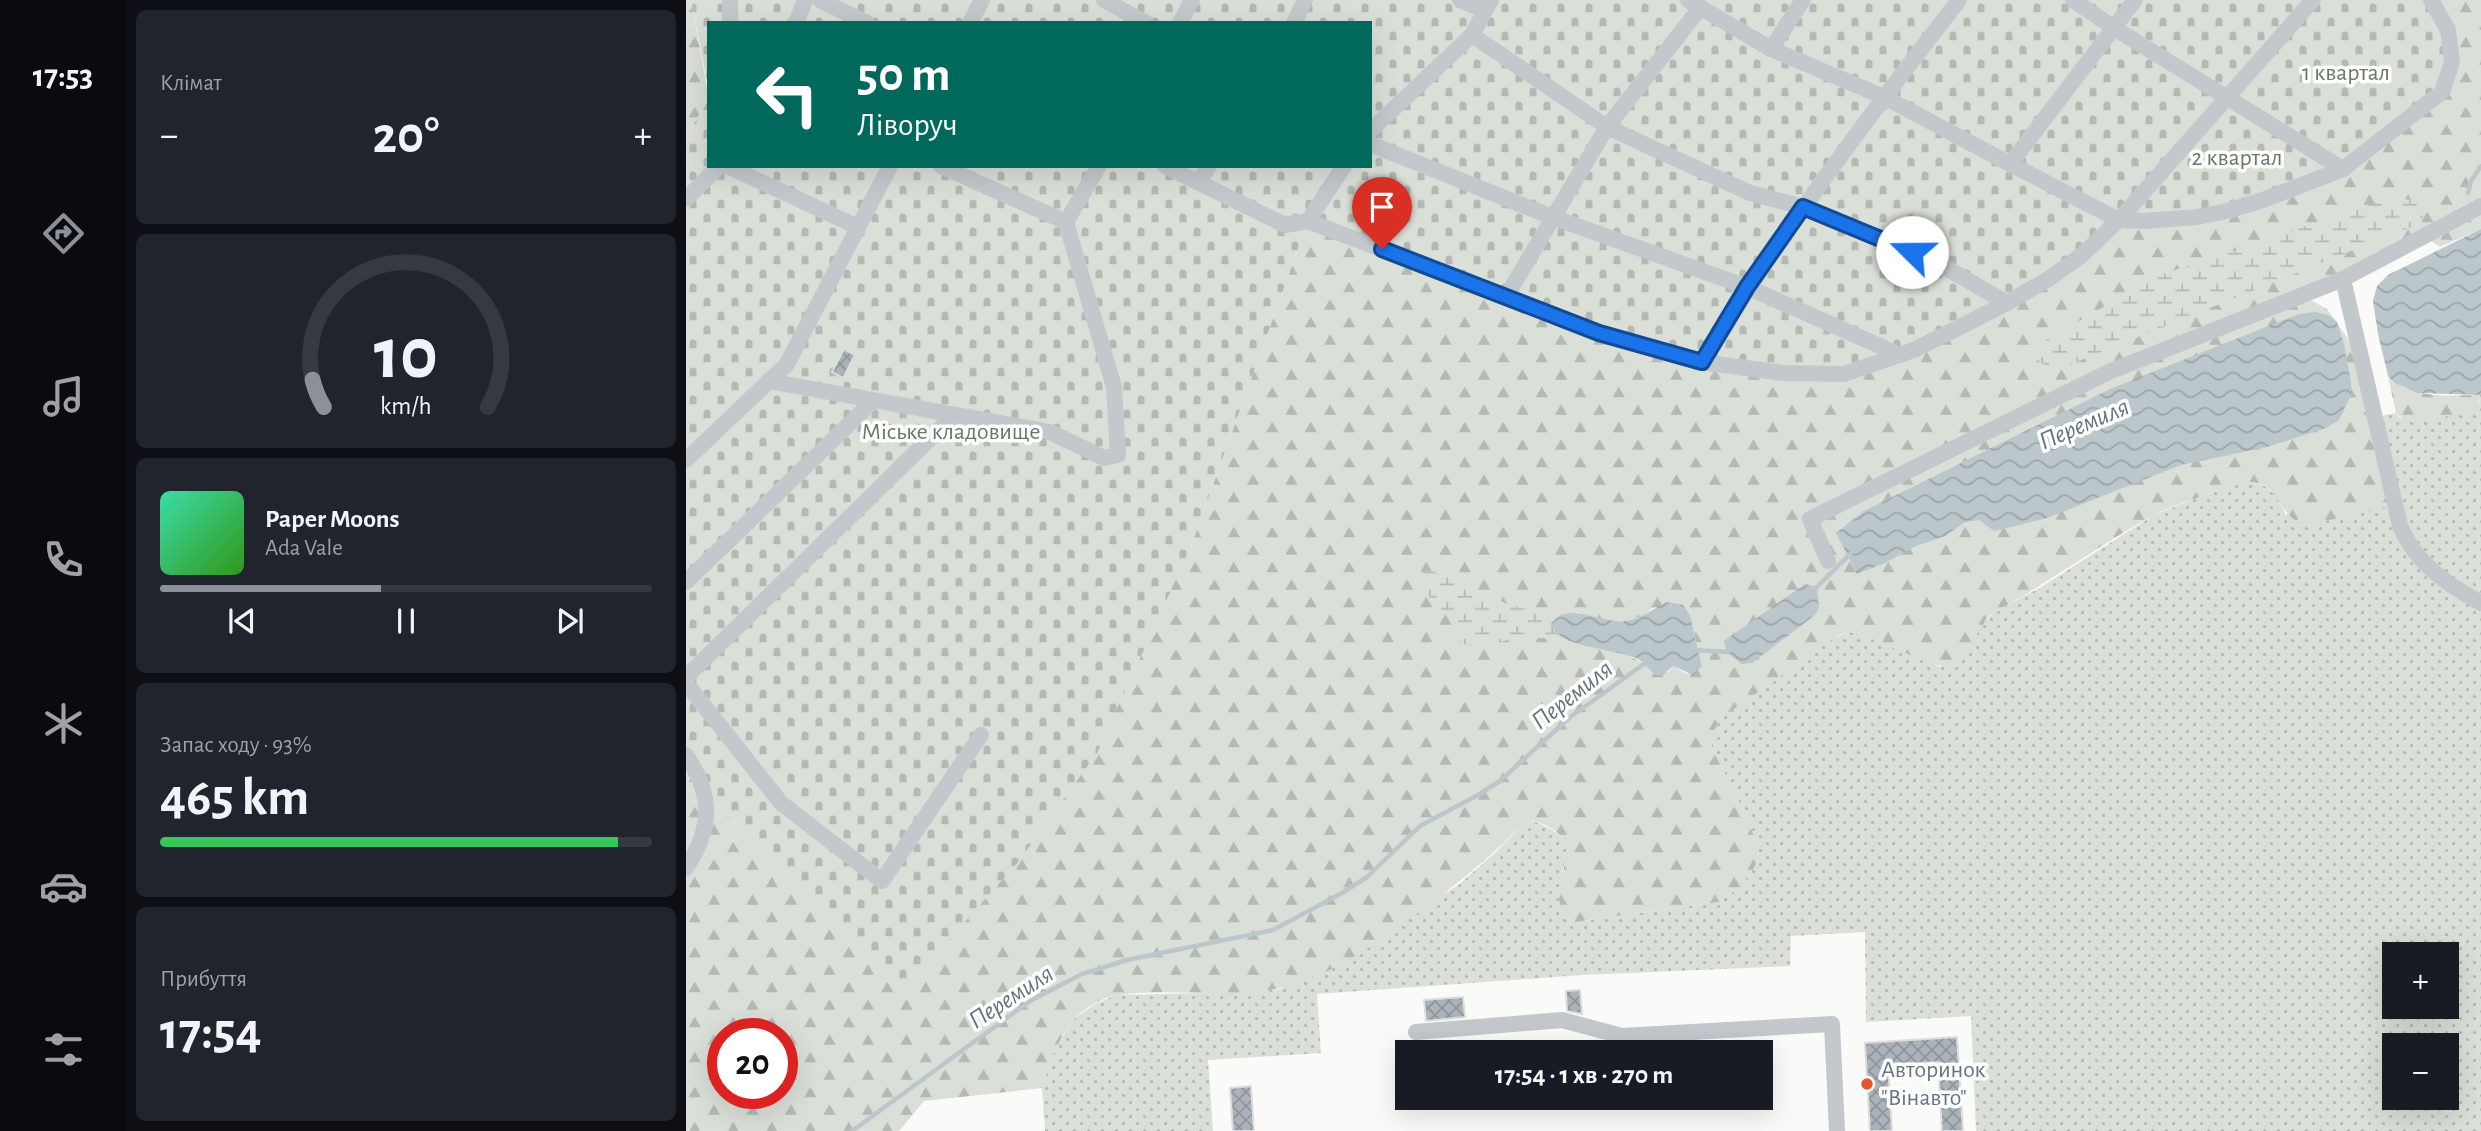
<!DOCTYPE html>
<html lang="uk">
<head>
<meta charset="utf-8">
<style>
  :root { --surface:#171b24; --page:#20242c; --text:#f1f3f6; --muted:#9ea1a6; --line:#363941; --accent:#8c9099 }
  body { margin:0; font-family:"Alegreya Sans",sans-serif; background:var(--page); color:var(--text); height:100vh; display:flex; flex-direction:column; font-size:26px; white-space:nowrap }
  * { box-sizing:border-box; margin:0 }
  p { font-size:23px; color:var(--muted) }
  .icon { flex:none; width:38px; height:38px; fill:none; stroke:currentColor; stroke-width:2; stroke-linecap:round; stroke-linejoin:round }
  .map { position:relative; flex:1; overflow:hidden }
  .panel { display:flex; flex-direction:column; gap:10px; padding:10px; background:#0d0f14; width:560px }
  .panel>* { flex:none }
  .guide { position:absolute; left:21px; top:21px; width:665px; height:147px; border-radius:0px; box-shadow:0 7px 28px #0002; background:#00695c; color:#fff; overflow:hidden }
  .tools { position:absolute; left:1696px; top:942px; display:grid; gap:14px }
  .tools a { display:grid; place-items:center; width:77px; height:77px; border-radius:0px; background:var(--surface); box-shadow:0 7px 28px #0002; font-size:35px }
  .speed { position:absolute; left:21px; top:1018px; display:flex; gap:14px; font-size:35px; font-weight:700; text-align:center }
  .speed>* { display:grid; place-content:center; width:91px; height:91px; border-radius:50%; background:var(--surface); box-shadow:0 7px 28px #0002; line-height:1 }
  .speed .limit { border:10px solid #d22; background:#fff; color:#111 }
  .pin { position:absolute; display:grid; place-items:center; width:60px; height:60px; color:#fff; margin:-72px -30px; border-radius:50% 50% 50% 0; rotate:-45deg; box-shadow:0 0 7px #0007 }
  .pin .icon { rotate:45deg }
  .me { position:absolute; width:77px; margin:-38px; rotate:292deg; stroke-linejoin:round; filter:drop-shadow(0 0 5px #0008) }
  .turn { display:flex; align-items:center; gap:24px; height:147px; padding:0 35px; font-size:32px }
  .turn .icon { width:91px; height:91px; stroke-width:2.5 }
  .turn b { display:block; font-size:49px; line-height:60px }
  .big { font-size:52px; font-weight:700; line-height:1.1 }
  .panel .widget { flex:1; display:flex; flex-direction:column; justify-content:center; gap:10px; min-width:0; padding:0 24px; border-radius:10px; background:var(--page) }
  .panel .dial { align-items:center; gap:0 }
  .dial svg { height:182px; overflow:visible; fill:none; stroke:var(--line); stroke-width:7; stroke-linecap:round; text-anchor:middle }
  .dial text { fill:var(--text); stroke:none }
  .song { display:flex; align-items:center; gap:21px }
  .cover { width:84px; height:84px; border-radius:10px; background:linear-gradient(135deg,hsl(160 70% 55%),hsl(110 70% 35%)) }
  .played { height:7px; border-radius:4px; background:linear-gradient(90deg,var(--accent) 45%,var(--line) 45%) }
  .keys { display:flex; justify-content:space-around; direction:ltr }
  .heat { display:flex; justify-content:space-between; align-items:center; font-size:38px; direction:ltr }
  .charge { height:10px; border-radius:5px; background:linear-gradient(90deg,#34c759 93%,var(--line) 0) }
  .trip { position:absolute; left:709px; top:1040px; width:378px; height:70px; border-radius:0px; background:var(--surface); box-shadow:0 7px 28px #0002; font-weight:700; line-height:70px; text-align:center }
  main { display:flex; flex:1; min-height:0 }
  .dock { display:flex; flex-direction:column; width:126px; justify-content:space-around; align-items:center; background:#090b0e; color:var(--muted) }
  .dock .icon { width:49px; height:49px }
  .dock .active { color:var(--accent) }
  .dock b { font-size:32px; color:var(--text) }
  .map>svg:first-child { display:block }
  .grass { fill:url(#grass-dots); fill-rule:evenodd }
  .forest { fill:url(#forest-firs); fill-rule:evenodd }
  .wetland { fill:url(#wetland-marsh) }
  .cemetery { fill:url(#cemetery-stones) }
  .water { fill:url(#water-waves) }
  .lines { fill:none; stroke-linecap:round; stroke-linejoin:round }
  .stream { stroke:#bbc7cb; stroke-width:4.5 }
  .building { fill:url(#building-cross-hatch); stroke:#dcdcda; stroke-width:2 }
  .minor { stroke:#c3c8cc; stroke-width:16 }
  .route-casing { stroke:#114b97; stroke-width:18 }
  .route { stroke:#1a73e8; stroke-width:12 }
  .poi-dot { fill:#e4572e; stroke:#fff; stroke-width:2.5 }
  .labels { text-anchor:middle; dominant-baseline:central; stroke-width:7; stroke-linejoin:round; paint-order:stroke }
  .park-label { font-size:24px; fill:#687a64; stroke:#fff }
  .poi-label { font-size:24px; fill:#657683; stroke:#fff; text-anchor:start }
  .water-label { font-size:26px; font-style:italic; fill:#60757c; stroke:#fff }
</style>
</head>
<body>
<main>
<nav class="dock">
<b>17:53</b>
<svg class="icon active" aria-label="directions" viewBox="0 0 24 24"><path d="M12 3l9 9-9 9-9-9zM9 14v-3h6M13 9l2 2-2 2"/></svg>
<svg class="icon" aria-label="music" viewBox="0 0 24 24"><path d="M9 18V5l10-2v13"/><circle cx="6" cy="18" r="3"/><circle cx="16" cy="16" r="3"/></svg>
<svg class="icon" aria-label="phone" viewBox="0 0 24 24"><path d="M5 4h4l2 5-3 2q2 4 5 5l2-3 5 2v4C11 20 4 13 5 4z"/></svg>
<svg class="icon" aria-label="climate" viewBox="0 0 24 24"><path d="M12 3v18M4 7l16 10M4 17L20 7"/></svg>
<svg class="icon" aria-label="car" viewBox="0 0 24 24"><path d="M5 17H2v-5l4-1 3-4h7l3 4 3 1v5h-3M9 17h6M6 11h13"/><circle cx="7" cy="17" r="2"/><circle cx="17" cy="17" r="2"/></svg>
<svg class="icon" aria-label="filters" viewBox="0 0 24 24"><path d="M4 7h16M4 17h16"/><circle cx="9" cy="7" r="2"/><circle cx="15" cy="17" r="2"/></svg>
</nav>
<section class="panel">
<div class="widget"><p>Клімат</p>
<div class="heat"><a>−</a><b class="big">20°</b><a>+</a></div>
</div>
<div class="widget dial"><svg viewBox="0 0 100 80">
<path d="M14 69A42 42 0 1 1 86 69"/>
<path d="M14 69A42 42 0 0 1 9 57" stroke="#8c9099"/>
<text x="50" y="56" font-size="32" font-weight="700">10</text>
<text x="50" y="72" font-size="11">km/h</text>
</svg></div>
<div class="widget">
<div class="song"><i class="cover"></i><div><b>Paper Moons</b><p>Ada Vale</p></div></div>
<div class="played"></div>
<div class="keys"><svg class="icon" aria-label="previous" viewBox="0 0 24 24"><path d="M18 5L8 12l10 7zM5 5v14"/></svg><svg class="icon" aria-label="pause" viewBox="0 0 24 24"><path d="M8 5v14M16 5v14"/></svg><svg class="icon" aria-label="next" viewBox="0 0 24 24"><path d="M6 5l10 7-10 7zM19 5v14"/></svg></div>
</div>
<div class="widget"><p>Запас ходу · 93%</p><b class="big">465 km</b><div class="charge"></div></div>
<div class="widget"><p>Прибуття</p><b class="big">17:54</b></div>
</section>
<div class="map">
<svg width="1795" height="1131" viewBox="0 0 1795 1131">
  <defs>
    <pattern id="grass-dots" width="8" height="8" patternUnits="userSpaceOnUse" patternTransform="scale(1.75)"><rect width="8" height="8" fill="#dadfd7"/><path d="M2 2h.1M6 6h.1" fill="none" stroke="#b4b9b4" stroke-width="1.8" stroke-linecap="round"/></pattern>
    <pattern id="forest-firs" width="22" height="20" patternUnits="userSpaceOnUse" patternTransform="scale(1.75)"><rect width="22" height="20" fill="#dadfd7"/><path d="M5 1l3.5 6h-7zM16 11l3.5 6h-7z" fill="#b4b9b4"/></pattern>
    <pattern id="wetland-marsh" width="20" height="14" patternUnits="userSpaceOnUse" patternTransform="scale(1.75)"><rect width="20" height="14" fill="#dadfd7"/><path d="M1 5h8M5 5V1M11 12h8M15 12V8" fill="none" stroke="#b4b9b4"/></pattern>
    <pattern id="cemetery-stones" width="16" height="16" patternUnits="userSpaceOnUse" patternTransform="scale(1.75)"><rect width="16" height="16" fill="#dadfd7"/><path d="M2 7V4a2 2 0 0 1 4 0v3zM10 15v-3a2 2 0 0 1 4 0v3z" fill="#b4b9b4"/></pattern>
    <pattern id="water-waves" width="16" height="10" patternUnits="userSpaceOnUse" patternTransform="scale(1.75)"><rect width="16" height="10" fill="#bbc7cb"/><path d="M0 5q4-4 8 0t8 0" fill="none" stroke="#9ca6aa"/></pattern>
    <pattern id="building-cross-hatch" width="8" height="8" patternUnits="userSpaceOnUse" patternTransform="scale(1.75)"><rect width="8" height="8" fill="#aab3b9"/><path d="M0 0l8 8M0 8l8-8" fill="none" stroke="#8e969c"/></pattern>
  </defs>
  <rect width="100%" height="100%" fill="#fafaf8"/>
  <path class="grass" d="M1792,395H1795V1131H1290L1285,1016L1180,1022L1179,932L1105,936L1104,966L896,975L631,994L635,1053L522,1060L527,1131H359L356,1088L369,1048L388,1019L409,1004L430,995L567,992L595,989L771,886L810,852L842,819C860,826 885,835 881,858C879,864 876,868 876,874C875,888 878,904 879,918L889,922L1033,902C1049,892 1071,873 1072,853C1072,834 1036,769 1026,748C1022,733 1031,725 1041,714L1143,641L1161,632L1172,633L1254,667L1307,613L1355,587L1468,515L1551,482C1580,480 1588,490 1600,515L1689,417L1710,413L1714,418L1793,404ZM1708,954H1760V1006H1708ZM1708,1045H1760V1097H1708Z"/>
  <g class="forest">
    <polygon points="0,0 5,0 23,99 0,137"/>
    <path d="M1745,0H1795V229L1754,247L1738,237L1617,296L1641,309L1674,356L1710,505L1622,525C1590,519 1597,485 1566,482C1550,480 1535,489 1521,494C1503,501 1483,507 1466,516C1412,546 1362,583 1307,613L1301,618C1288,637 1274,673 1246,664L1172,633L1161,632L1153,635L1041,714C1031,725 1023,733 1026,748C1036,769 1072,834 1072,853C1071,874 1049,892 1033,902L889,922L879,918C859,881 899,854 868,830C861,825 851,822 842,819C803,859 762,892 717,924C686,946 657,966 621,980C562,1004 493,986 432,995C417,997 396,1009 387,1021C370,1041 364,1064 356,1088L238,1101L213,1131H0V773L217,993L505,546L622,221ZM997,605L1004,615L1016,666L1001,674L987,666L982,672H965L958,663L941,655L890,612L927,622L942,621L956,616L967,608ZM37,1034H96V1094H37Z"/>
    <path d="M1702,376C1726,400 1761,395 1792,395V411L1786,414L1720,421L1710,413Z"/>
  </g>
  <g class="wetland">
    <path d="M1712,199C1725,199 1735,200 1738,215L1732,224L1385,364C1367,370 1340,367 1356,342L1474,275L1695,201Z"/>
    <path d="M744,570L826,606L876,615L870,618L867,631L881,640C866,639 850,637 835,638C813,639 796,653 774,642C771,633 768,624 762,616C752,604 740,597 733,582L735,574Z"/>
  </g>
  <polygon class="cemetery" points="5,0 1745,0 1762,30 1756,92 1657,169 1577,200 1433,220 1364,278 1158,374 1016,362 622,221 505,546 411,753 332,862 216,993 0,773 0,137 23,99 23,166 684,166 684,23 23,23 23,91"/>
  <g class="water">
    <polygon points="1795,229 1795,395 1731,393 1709,383 1702,376 1692,334 1687,301 1691,286 1702,275"/>
    <polygon points="1629,312 1643,315 1651,322 1658,344 1665,382 1665,395 1653,420 1640,428 1581,447 1495,465 1361,518 1308,531 1293,520 1279,522 1259,536 1230,546 1199,563 1171,574 1150,533 1178,511 1424,389 1613,314"/>
    <polygon points="1119,584 1131,587 1133,608 1129,615 1066,663 1055,664 1041,652 1038,641"/>
    <path d="M981,602L997,605L1004,615L1016,666L1007,675L987,666L977,675H971C962,671 959,662 950,658C930,649 869,647 865,624C882,599 917,625 940,621C955,619 968,608 981,602Z"/>
  </g>
  <g class="lines">
    <g class="stream">
      <polyline points="1782,193 1785,181 1795,166"/>
      <polyline points="1129,589 1165,553"/>
      <polyline points="1009,650 1041,652 1045,649"/>
      <polyline points="166,1131 344,1001 396,974 441,960 587,930 656,893 681,877 734,826 792,795 814,781 883,718 962,661"/>
    </g>
  </g>
  <g class="building">
    <polygon points="158,349 169,355 157,378 146,372"/>
    <polygon points="894,990 896,1014 881,1011 880,991"/>
    <polygon points="777,997 779,1017 740,1021 738,1000"/>
    <polygon points="1271,1037 1277,1131 1256,1131 1252,1062 1202,1065 1206,1131 1184,1131 1179,1043"/>
    <polygon points="565,1086 568,1131 547,1131 544,1088"/>
  </g>
  <g class="lines">
    <g class="minor">
      <polyline points="44,0 44,23"/>
      <polyline points="134,0 181,23"/>
      <polyline points="418,0 460,23"/>
      <polyline points="774,0 798,10"/>
      <polyline points="1002,0 1085,49 1198,97 1324,164 1433,220 1459,221 1511,217 1541,211 1577,200 1657,169 1756,92 1766,62 1762,30 1745,0"/>
      <polyline points="1387,0 1428,28 1657,169"/>
      <polyline points="110,23 119,0"/>
      <polyline points="284,23 296,0"/>
      <polyline points="494,23 506,0"/>
      <polyline points="608,23 619,0"/>
      <polyline points="786,35 921,127 1064,193 1117,207 1248,261 1321,303"/>
      <polyline points="1085,49 1117,0"/>
      <polyline points="684,131 786,35 805,0"/>
      <polyline points="684,144 866,217 1061,287 1214,355"/>
      <polyline points="1324,164 1449,0"/>
      <polyline points="41,166 172,227"/>
      <polyline points="255,166 380,222 413,166"/>
      <polyline points="479,166 599,225 622,221 658,166"/>
      <polyline points="513,182 523,166"/>
      <polyline points="0,199 33,166"/>
      <polyline points="622,221 913,333 1016,362 1097,373 1158,374 1228,350 1321,303 1364,278 1396,255 1433,220 1627,0"/>
      <path d="M1657,279L1714,526C1730,563 1760,584 1795,603"/>
      <polyline points="820,297 921,127 1014,8"/>
      <path d="M1016,362C1093,235 1182,117 1273,0"/>
      <polyline points="82,381 364,432 418,458 432,455 428,387 380,222"/>
      <polyline points="0,460 101,364 204,166"/>
      <polyline points="1142,561 1124,519 1425,371 1657,279 1795,206"/>
      <polyline points="0,582 186,402"/>
      <polyline points="0,677 268,415"/>
      <polyline points="0,683 95,803 196,881 295,735"/>
      <path d="M0,755C27,795 27,827 0,868"/>
      <polyline points="730,1032 876,1020 936,1036 1146,1024 1151,1131"/>
    </g>
  </g>
  <g class="lines">
    <g class="route-casing">
      <polyline id="route" points="696,249 913,333 1016,362 1061,287 1117,207 1226,252"/>
    </g>
    <use href="#route" class="route"/>
  </g>
  <circle class="poi-dot" cx="1181" cy="1084" r="7"/>
  <g class="labels">
    <g class="park-label">
      <text x="1660" y="73">1 квартал</text>
      <text x="1551" y="158">2 квартал</text>
      <text x="265" y="432">Міське кладовище</text>
    </g>
    <g class="poi-label">
      <text x="1195" y="1070">Авторинок<tspan x="1195" dy="28">"Вінавто"</tspan></text>
    </g>
    <g class="water-label">
      <text transform="translate(1398 424) rotate(-23)">Перемиля</text>
      <text transform="translate(886 695) rotate(-38)">Перемиля</text>
      <text transform="translate(325 997) rotate(-33)">Перемиля</text>
    </g>
  </g>
</svg>
<div class="tools">
<a>+</a>
<a>−</a>
</div>
<div class="speed"><div class="limit">20</div></div>
<div class="pin" style="left:696px;top:249px;background:#d93025"><svg class="icon" aria-label="arrive" viewBox="0 0 24 24"><path d="M6 21V4h12l-3 4 3 4H6"/></svg></div>
<svg class="me" style="left:1226px;top:252px" viewBox="-20 -20 40 40"><circle r="19" fill="#fff"/><path d="M0-13L10 11 0 6-10 11z" fill="#1a73e8"/></svg>
<div class="trip">17:54 · 1 хв · 270 m</div>
<div class="guide">
<div class="turn"><svg class="icon" aria-label="left" viewBox="0 0 24 24"><path d="M17 20v-9H6M10 6l-5 5 5 5"/></svg><div><b>50 m</b>Ліворуч</div></div>
</div>
</div>
</main>
</body>
</html>
